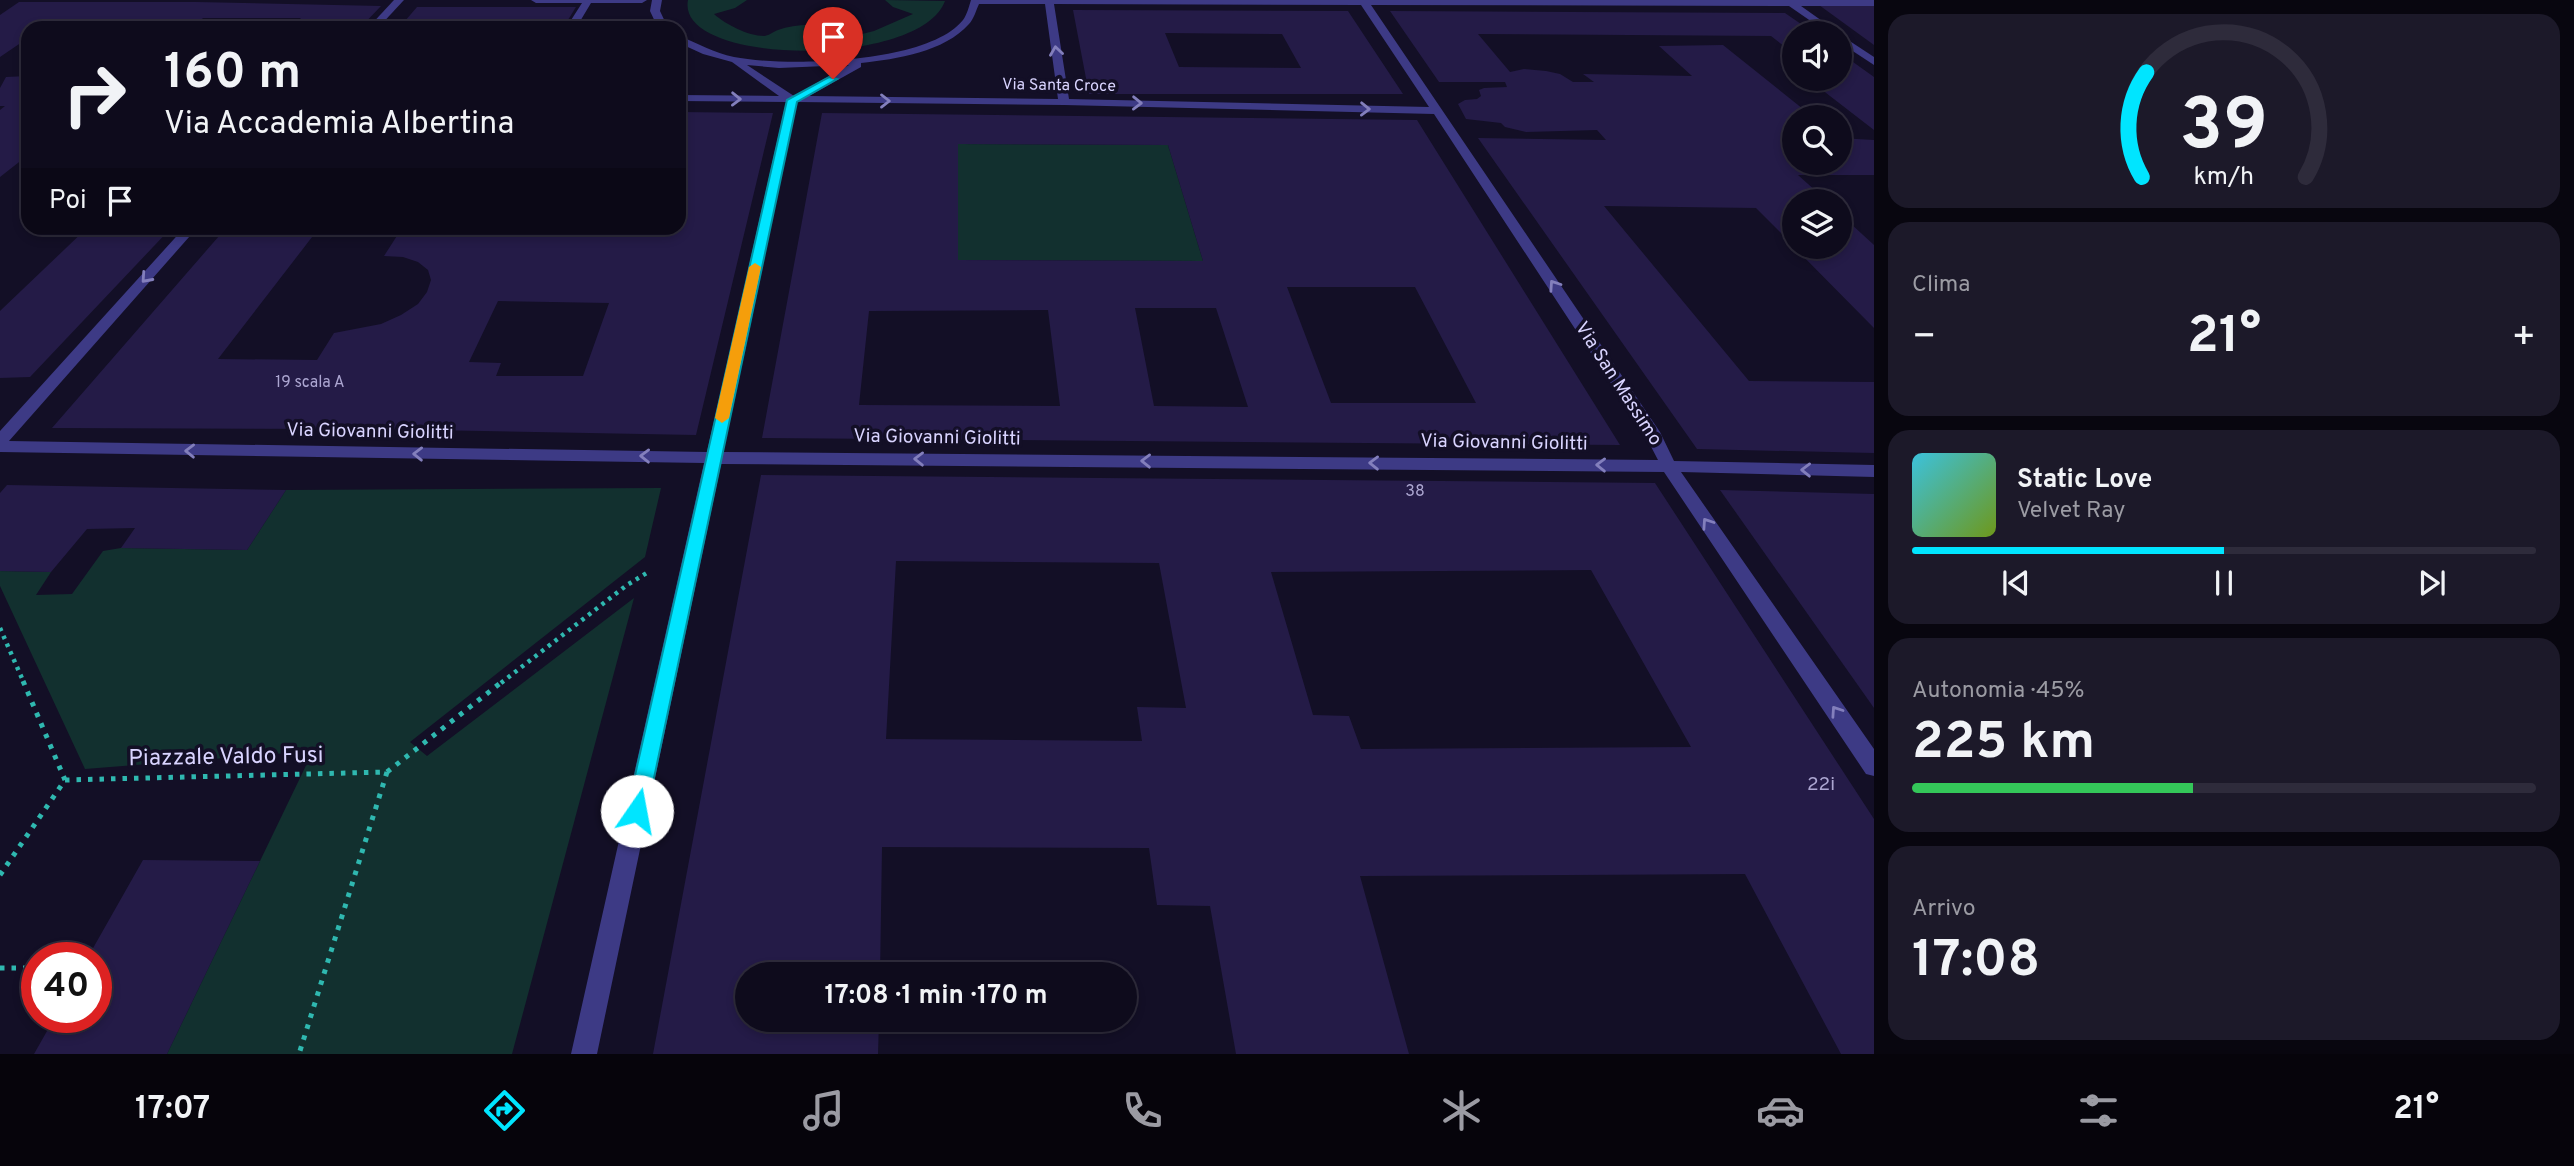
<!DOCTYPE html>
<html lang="it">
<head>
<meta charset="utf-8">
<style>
  :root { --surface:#0e0b1c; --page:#1c1929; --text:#f1f3f6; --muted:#9b9ba3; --line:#2e2b3b; --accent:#00e5ff }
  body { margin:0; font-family:Overpass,sans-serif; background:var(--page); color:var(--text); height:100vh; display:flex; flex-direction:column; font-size:26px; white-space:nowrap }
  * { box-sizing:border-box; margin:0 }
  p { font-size:23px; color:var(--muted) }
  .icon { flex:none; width:38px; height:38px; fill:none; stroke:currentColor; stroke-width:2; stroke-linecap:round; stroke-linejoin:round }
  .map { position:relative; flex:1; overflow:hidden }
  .drawer { display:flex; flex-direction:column; gap:14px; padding:14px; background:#08060f; width:700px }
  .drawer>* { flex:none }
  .top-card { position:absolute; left:21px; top:21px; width:665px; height:214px; border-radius:21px; box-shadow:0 4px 10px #0003,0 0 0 2px var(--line); background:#0e0b1c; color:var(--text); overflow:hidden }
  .fabs { position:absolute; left:1782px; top:21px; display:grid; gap:14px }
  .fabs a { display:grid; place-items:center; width:70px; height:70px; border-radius:50%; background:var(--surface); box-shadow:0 4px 10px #0003,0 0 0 2px var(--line); font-size:35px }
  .speed { position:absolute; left:21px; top:942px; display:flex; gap:14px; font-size:35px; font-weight:700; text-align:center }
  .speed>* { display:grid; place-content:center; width:91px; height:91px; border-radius:50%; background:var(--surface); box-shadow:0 4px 10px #0003,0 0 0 2px var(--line); line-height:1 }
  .speed .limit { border:10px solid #d22; background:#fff; color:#111 }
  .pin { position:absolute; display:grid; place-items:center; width:60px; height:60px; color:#fff; margin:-72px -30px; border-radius:50% 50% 50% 0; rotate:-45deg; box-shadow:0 0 7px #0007 }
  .pin .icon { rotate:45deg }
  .me { position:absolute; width:77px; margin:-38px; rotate:12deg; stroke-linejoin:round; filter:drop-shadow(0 0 5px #0008) }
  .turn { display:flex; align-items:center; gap:24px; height:147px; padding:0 28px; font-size:32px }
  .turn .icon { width:91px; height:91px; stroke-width:2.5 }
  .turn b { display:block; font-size:49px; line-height:60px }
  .then { display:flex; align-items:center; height:66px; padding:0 28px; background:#0003; gap:14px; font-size:26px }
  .big { font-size:52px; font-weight:700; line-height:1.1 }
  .drawer .tile { flex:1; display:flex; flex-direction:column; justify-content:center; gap:10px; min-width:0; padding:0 24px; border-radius:21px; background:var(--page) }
  .drawer .dial { align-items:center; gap:0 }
  .dial svg { height:182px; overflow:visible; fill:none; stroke:var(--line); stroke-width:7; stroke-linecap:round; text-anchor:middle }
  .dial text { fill:var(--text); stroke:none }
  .song { display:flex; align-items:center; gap:21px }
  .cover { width:84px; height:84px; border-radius:10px; background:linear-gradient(135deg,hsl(190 70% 55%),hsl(80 70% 35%)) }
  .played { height:7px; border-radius:4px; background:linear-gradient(90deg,var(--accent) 50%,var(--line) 50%) }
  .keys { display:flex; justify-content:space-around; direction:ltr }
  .heat { display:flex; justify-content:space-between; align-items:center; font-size:38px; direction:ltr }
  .charge { height:10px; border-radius:5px; background:linear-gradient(90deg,#34c759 45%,var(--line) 0) }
  .trip { position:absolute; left:735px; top:962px; width:402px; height:70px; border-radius:35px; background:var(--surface); box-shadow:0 4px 10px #0003,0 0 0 2px var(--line); font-weight:700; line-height:70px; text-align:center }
  .tabs { display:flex; height:112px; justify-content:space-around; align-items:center; background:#06040b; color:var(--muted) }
  .tabs .icon { width:49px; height:49px }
  .tabs .on { color:var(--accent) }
  .tabs b { font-size:32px; color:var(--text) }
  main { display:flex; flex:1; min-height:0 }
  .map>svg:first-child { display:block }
  .green { fill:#12302f }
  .building { fill:#241b47; fill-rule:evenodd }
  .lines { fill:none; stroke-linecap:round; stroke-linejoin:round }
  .path-far1 { stroke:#2fb8b0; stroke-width:4.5; stroke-dasharray:3.5 5; stroke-linecap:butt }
  .path { stroke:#2fb8b0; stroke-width:5; stroke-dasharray:4.5 7; stroke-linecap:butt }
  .minor { fill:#3d3a85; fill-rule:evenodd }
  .oneway { stroke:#837fbc }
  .route { fill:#00e5ff; stroke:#0095a6; stroke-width:2 }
  .slow { fill:#f59e0b }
  .labels { text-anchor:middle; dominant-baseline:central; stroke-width:7; stroke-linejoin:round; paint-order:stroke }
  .far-street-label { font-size:16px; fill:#d9d4ff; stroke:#130f26 }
  .number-label { font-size:16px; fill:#aca6d1 }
  .street-label { font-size:19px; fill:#d9d4ff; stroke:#130f26 }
  .near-number-label { font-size:19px; fill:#aca6d1 }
  .near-street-label { font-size:23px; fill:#d9d4ff; stroke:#130f26 }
</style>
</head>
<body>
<main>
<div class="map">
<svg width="1874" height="1054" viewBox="0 0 1874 1054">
  <rect width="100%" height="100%" fill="#130f26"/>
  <g class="green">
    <path d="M688,0H747L735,8L714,14C725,24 748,36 764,36C768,36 773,32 778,30C799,23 830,21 846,38L874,31L913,14L893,7L885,0L945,1C920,69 675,66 688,0Z"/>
    <polygon points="958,144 1168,145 1203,261 958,260"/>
    <polygon points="661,488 645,557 410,742 427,756 634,598 512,1054 167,1054 313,751 85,769 0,586 0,571 51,572 36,595 72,594 103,551 121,548 247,550 286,490"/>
  </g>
  <g class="building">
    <polygon points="19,2 196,2 381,6 360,28 291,28 301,18 203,18 192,28 150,28 156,23 123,23 117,28 28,28 28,38 0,57 0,15"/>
    <polygon points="1819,5 1874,6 1874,45"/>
    <polygon points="417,7 576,7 563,28 399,28"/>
    <path d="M1073,10L1348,11L1403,94H1089ZM1165,33L1282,34L1301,68L1179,67Z"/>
    <polygon points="1390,11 1785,13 1814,33 1794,33 1794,54 1771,36 1478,34 1510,72 1524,69 1546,71 1560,74 1573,82 1594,82 1583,74 1692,76 1659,46 1723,45 1813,117 1794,117 1794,163 1839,163 1839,138 1874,140 1874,175 1798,175 1827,201 1794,201 1794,246 1756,208 1604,206 1749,381 1874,382 1874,453 1697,449 1478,138 1606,140 1597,130 1526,132 1505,127 1501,123 1466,119 1458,104 1465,100 1477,99 1481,96 1479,90 1484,88 1507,87 1505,82 1439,82"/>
    <polygon points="1839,52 1874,77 1874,130 1808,79 1839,79"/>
    <polygon points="28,76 28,155 0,177 0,110 5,106 0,106 0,88 6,77"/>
    <path d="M679,112L773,113L696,435L374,429L52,428L226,228H319L218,359L317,360L334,333L381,324L401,315L418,304L427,292L431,280L428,270L418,262L403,257L384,256L402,228H563L558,237L652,236L655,228H679ZM498,301L609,303L583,376H496L501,363L469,362Z"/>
    <path d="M822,113L1417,120L1620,445L762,438ZM958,144L1168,145L1203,261L958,260ZM1287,287H1415L1476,403H1331ZM1135,308H1216L1248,407L1154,406ZM1048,310L1060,406L859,405L869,311Z"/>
    <polygon points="1839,213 1874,245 1874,328 1794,247 1839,247"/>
    <polygon points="87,228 171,228 30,377 0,378 0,311"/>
    <path d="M761,475L1655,483L1874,819V1054H1841L1745,874L1360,876L1409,1054H1236L1210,906L1157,905L1149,848L882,847L880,975H747V1020H879L878,1054H653ZM896,561L1159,563L1186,708L1137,707L1142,741L886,739ZM1591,570L1691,747L1361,749L1349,716L1313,715L1271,572Z"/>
    <polygon points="7,485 286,490 247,550 121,548 135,528 87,529 51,572 0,571 0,493"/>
    <polygon points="1720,490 1874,494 1874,708"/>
    <polygon points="143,860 260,861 167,1054 34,1054 55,1017 96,1017 96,957 88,957"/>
  </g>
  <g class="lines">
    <g class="path-far1">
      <polyline points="0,628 24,683"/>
      <polyline points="501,683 627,585 650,571"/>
    </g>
    <g class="path">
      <polyline points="23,681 65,780"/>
      <polyline points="387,772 503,681"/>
      <polyline points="65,780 387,772 299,1054"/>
      <polyline points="0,875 65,780"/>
      <polyline points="0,968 37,968"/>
    </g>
    <g class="minor">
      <polygon points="394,0 404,0 378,28 368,28"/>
      <polygon points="531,0 647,0 642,3 591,3 576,28 566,28 582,3 536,3"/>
      <polygon points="652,0 662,0 660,11 668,28 658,28 650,11"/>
      <path d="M971,0H1874V6H1801L1839,33H1828L1789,6L1371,5L1660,432L1674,461L1874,465V477L1681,472L1874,749V776L1866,774L1664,472L721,464L597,1054H571L704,463L0,452V431L184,228H197L9,441L707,452L786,102L679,101V95L779,96L732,62L703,54L679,43V36C698,43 714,53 734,57C785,67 928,64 963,20C967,15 969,6 971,0ZM979,4H1045L1058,99L809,96L861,67V63C897,59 944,52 969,24C974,19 976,10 979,4ZM1054,4L1361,5L1429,107L1069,99ZM747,65L779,68L849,65L794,96ZM797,102L1064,105L1434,114L1646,437L1658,460L723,452Z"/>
      <polygon points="1839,34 1874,57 1874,65 1839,42"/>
    </g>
  </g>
  <defs><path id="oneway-chevron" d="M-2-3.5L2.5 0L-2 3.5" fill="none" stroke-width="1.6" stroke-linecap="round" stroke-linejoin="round" transform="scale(1.75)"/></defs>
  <g class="oneway">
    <use href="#oneway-chevron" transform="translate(1056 51) rotate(-98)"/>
    <use href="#oneway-chevron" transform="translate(736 99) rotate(1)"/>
    <use href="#oneway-chevron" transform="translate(885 101)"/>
    <use href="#oneway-chevron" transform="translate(1137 103) rotate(1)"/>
    <use href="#oneway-chevron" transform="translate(1365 109) rotate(1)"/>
    <use href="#oneway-chevron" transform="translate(146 278) rotate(132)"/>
    <use href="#oneway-chevron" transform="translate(1554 285) rotate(-124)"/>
    <use href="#oneway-chevron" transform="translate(190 451) rotate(-179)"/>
    <use href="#oneway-chevron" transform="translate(418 454) rotate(-179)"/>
    <use href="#oneway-chevron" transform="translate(645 456) rotate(-179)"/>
    <use href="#oneway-chevron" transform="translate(919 459) rotate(-179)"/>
    <use href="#oneway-chevron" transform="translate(1146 461) rotate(-179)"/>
    <use href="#oneway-chevron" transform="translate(1374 463) rotate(-179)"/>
    <use href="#oneway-chevron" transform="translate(1601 465) rotate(-179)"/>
    <use href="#oneway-chevron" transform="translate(1806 470) rotate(-179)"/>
    <use href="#oneway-chevron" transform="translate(1707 523) rotate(-124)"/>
    <use href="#oneway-chevron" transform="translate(1836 711) rotate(-124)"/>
  </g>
  <polygon class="route" points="829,77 837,79 797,102 647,811 644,818 637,821 630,818 627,811 787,100"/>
  <polygon class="slow" points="755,263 761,267 729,418 722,423 715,418 749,267"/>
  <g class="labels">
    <g class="far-street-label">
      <text transform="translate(1059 86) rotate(1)">Via Santa Croce</text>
    </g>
    <g class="number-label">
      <text x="310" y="383">19 scala A</text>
      <text x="1415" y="492">38</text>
    </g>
    <g class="street-label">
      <text transform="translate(1618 384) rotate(57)">Via San Massimo</text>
      <text transform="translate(370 432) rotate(1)">Via Giovanni Giolitti</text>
      <text transform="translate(937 438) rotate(1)">Via Giovanni Giolitti</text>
      <text transform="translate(1504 443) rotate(1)">Via Giovanni Giolitti</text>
    </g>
    <g class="near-number-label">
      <text x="1821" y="785">22i</text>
    </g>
    <g class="near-street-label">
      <text transform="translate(226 758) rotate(-1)">Piazzale Valdo Fusi</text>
    </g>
  </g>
</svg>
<div class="fabs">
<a><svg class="icon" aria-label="sound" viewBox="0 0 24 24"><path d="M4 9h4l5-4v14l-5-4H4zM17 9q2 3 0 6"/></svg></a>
<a><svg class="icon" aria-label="search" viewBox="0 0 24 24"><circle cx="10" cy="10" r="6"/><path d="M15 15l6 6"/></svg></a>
<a><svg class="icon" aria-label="layers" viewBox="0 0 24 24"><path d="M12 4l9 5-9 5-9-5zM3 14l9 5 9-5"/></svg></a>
</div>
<div class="speed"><div class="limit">40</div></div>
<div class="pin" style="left:833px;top:79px;background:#d93025"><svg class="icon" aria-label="arrive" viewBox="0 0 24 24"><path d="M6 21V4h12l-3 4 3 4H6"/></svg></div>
<svg class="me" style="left:637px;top:811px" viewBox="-20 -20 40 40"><circle r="19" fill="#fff"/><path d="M0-13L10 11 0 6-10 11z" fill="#00e5ff"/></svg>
<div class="trip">17:08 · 1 min · 170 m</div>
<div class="top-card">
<div class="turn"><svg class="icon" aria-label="right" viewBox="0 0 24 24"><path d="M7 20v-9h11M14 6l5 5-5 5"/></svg><div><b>160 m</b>Via Accademia Albertina</div></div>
<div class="then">Poi<svg class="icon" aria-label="arrive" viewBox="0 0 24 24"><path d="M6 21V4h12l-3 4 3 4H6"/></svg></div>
</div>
</div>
<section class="drawer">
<div class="tile dial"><svg viewBox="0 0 100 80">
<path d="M14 69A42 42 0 1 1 86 69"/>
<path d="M14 69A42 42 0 0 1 16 23" stroke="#00e5ff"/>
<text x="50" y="56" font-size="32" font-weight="700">39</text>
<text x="50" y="72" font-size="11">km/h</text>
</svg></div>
<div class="tile"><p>Clima</p>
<div class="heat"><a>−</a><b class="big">21°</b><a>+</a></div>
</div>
<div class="tile">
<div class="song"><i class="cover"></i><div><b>Static Love</b><p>Velvet Ray</p></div></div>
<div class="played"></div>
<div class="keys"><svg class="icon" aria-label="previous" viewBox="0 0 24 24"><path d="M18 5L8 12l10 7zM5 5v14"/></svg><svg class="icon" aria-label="pause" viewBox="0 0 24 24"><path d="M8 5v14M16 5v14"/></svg><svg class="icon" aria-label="next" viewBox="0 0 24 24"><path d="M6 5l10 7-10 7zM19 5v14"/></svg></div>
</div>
<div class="tile"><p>Autonomia · 45%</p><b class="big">225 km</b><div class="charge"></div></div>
<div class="tile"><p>Arrivo</p><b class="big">17:08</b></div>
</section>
</main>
<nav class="tabs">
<b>17:07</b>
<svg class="icon on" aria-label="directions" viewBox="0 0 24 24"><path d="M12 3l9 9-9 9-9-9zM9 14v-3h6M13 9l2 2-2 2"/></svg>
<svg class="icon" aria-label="music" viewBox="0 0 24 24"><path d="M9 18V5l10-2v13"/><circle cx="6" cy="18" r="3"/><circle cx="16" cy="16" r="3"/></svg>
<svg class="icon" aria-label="phone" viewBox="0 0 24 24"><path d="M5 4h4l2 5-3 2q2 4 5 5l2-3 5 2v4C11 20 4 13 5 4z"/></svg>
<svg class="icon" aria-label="climate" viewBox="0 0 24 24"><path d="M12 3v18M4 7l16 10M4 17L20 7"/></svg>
<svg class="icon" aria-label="car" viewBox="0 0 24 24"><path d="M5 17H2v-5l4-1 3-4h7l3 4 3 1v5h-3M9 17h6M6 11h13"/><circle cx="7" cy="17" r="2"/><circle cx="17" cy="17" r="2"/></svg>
<svg class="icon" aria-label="filters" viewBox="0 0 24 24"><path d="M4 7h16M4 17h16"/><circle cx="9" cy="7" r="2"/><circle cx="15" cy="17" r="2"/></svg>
<b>21°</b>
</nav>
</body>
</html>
